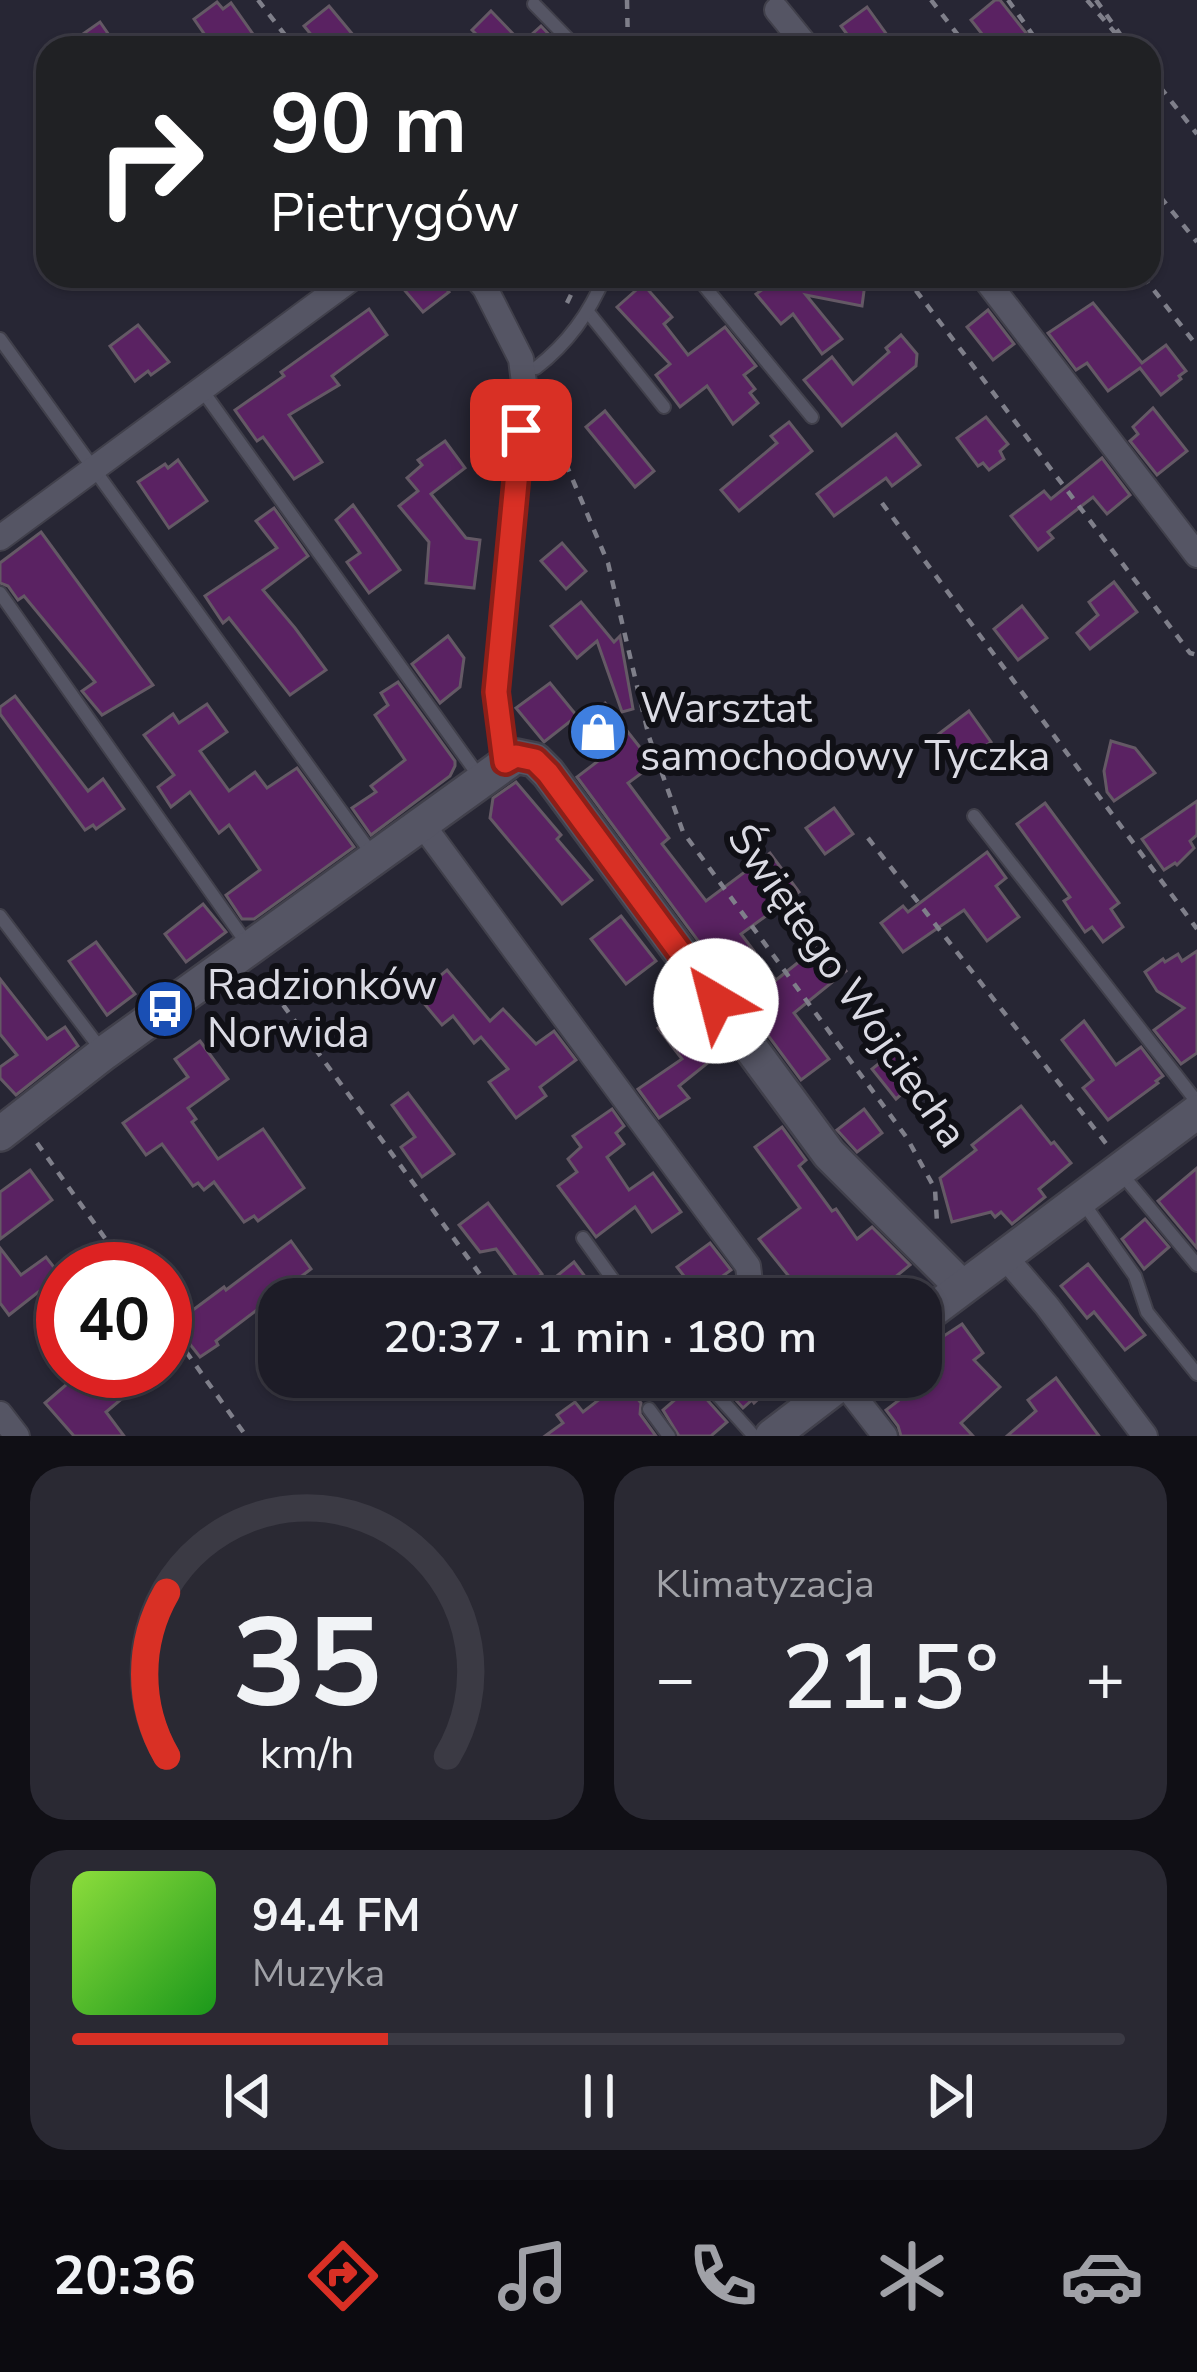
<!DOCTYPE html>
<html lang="pl">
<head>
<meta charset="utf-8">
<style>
  :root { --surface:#1d1c27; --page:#2a2933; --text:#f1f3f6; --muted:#a0a1a7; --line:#3b3a44; --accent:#d93025 }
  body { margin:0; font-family:"Nunito Sans",sans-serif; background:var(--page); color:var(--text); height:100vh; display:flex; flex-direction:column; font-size:45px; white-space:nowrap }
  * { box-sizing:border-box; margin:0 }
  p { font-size:39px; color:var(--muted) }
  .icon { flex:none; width:66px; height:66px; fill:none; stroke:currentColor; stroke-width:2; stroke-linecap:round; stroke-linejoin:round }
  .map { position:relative; height:1436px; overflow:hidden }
  .panel { display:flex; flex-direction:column; gap:30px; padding:30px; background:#100f15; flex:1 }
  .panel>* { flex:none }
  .hud { position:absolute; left:36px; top:36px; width:1125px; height:252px; border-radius:36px; box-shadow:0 3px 9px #0004,0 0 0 3px var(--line); background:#202124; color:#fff; overflow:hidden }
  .speed { position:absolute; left:36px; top:1242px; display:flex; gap:24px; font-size:60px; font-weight:700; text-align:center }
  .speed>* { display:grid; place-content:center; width:156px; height:156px; border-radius:50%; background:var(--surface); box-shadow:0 3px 9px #0004,0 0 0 3px var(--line); line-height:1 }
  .speed .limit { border:18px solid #d22; background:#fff; color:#111 }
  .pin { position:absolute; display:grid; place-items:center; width:102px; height:102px; color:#fff; margin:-51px; border-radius:24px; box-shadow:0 6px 18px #0006 }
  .me { position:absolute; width:132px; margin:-66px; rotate:323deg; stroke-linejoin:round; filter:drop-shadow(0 0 9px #0008) }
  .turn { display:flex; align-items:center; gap:42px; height:252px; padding:0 36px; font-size:54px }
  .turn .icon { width:156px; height:156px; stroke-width:2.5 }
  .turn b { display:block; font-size:84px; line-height:102px }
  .big { font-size:90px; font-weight:600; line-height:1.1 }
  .panel .card { flex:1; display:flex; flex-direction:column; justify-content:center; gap:18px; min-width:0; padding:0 42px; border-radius:36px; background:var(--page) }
  .panel .dial { align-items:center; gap:0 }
  .dial svg { height:312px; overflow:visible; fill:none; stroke:var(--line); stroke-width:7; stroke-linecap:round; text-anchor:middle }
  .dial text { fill:var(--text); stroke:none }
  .song { display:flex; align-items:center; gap:36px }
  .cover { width:144px; height:144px; border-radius:18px; background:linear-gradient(135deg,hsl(90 70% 55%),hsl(120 70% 35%)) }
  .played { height:12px; border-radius:6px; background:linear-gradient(90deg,var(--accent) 30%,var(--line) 30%) }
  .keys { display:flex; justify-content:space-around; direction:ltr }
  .heat { display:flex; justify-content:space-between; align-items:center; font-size:66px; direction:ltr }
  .panel .tiles { flex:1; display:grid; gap:30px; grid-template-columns:1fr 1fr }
  .card:last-child { grid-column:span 2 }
  .trip { position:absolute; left:258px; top:1278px; width:684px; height:120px; border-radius:36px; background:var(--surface); box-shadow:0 3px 9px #0004,0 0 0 3px var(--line); font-weight:600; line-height:120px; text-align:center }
  .dock { display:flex; height:192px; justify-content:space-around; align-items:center; background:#0c0b10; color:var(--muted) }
  .dock .icon { width:84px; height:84px }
  .dock .active { color:var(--accent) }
  .dock b { font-size:54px; color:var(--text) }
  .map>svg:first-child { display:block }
  .building { fill:#5a2262; stroke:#645965; stroke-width:3 }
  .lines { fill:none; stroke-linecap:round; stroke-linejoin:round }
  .lane-casing { stroke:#41404b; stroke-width:16 }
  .street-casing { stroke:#41404b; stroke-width:28 }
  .secondary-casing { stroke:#41404b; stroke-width:38 }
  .path { stroke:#7f7f8a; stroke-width:4.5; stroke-dasharray:9 9; stroke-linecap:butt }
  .lane { stroke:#555564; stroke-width:12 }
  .street { stroke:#555564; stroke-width:24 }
  .secondary { stroke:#555564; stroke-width:33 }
  .route-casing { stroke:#8d1f18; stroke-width:30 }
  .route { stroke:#d93025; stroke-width:21 }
  .labels { text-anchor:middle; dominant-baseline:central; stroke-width:12; stroke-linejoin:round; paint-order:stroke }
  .poi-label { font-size:42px; fill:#dbdbe4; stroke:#101016; text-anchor:start }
  .street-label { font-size:42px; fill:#dbdbe4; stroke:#101016 }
</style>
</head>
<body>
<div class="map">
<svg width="1197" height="1436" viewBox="0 0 1197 1436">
  <rect width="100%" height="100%" fill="#272634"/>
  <g class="building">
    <polygon points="995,0 1000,0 1038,48 993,48 971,20"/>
    <polygon points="217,2 223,9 231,3 255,37 240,48 214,48 194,19"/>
    <polygon points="329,6 364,48 322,48 304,26"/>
    <polygon points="867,7 887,35 868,48 857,48 841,26"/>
    <polygon points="491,11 522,43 541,26 562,48 490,48 472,30"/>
    <polygon points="100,22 118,48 63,48"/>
    <polygon points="414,276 436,276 449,292 423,312 401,286"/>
    <polygon points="761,276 866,276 862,306 806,295 842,339 822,354 793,314 781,324 756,294 766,287 760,286"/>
    <polygon points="643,284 672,317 664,324 688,355 725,327 756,366 744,375 755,389 750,393 758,403 733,424 707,386 680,407 656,375 670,364 617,307"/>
    <polygon points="1093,303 1142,363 1166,345 1186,371 1179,376 1181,379 1161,395 1140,368 1108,391 1087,363 1076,370 1048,333"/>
    <polygon points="369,309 387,335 332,376 339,385 289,415 322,462 294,479 263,437 257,441 235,410 284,376 281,372"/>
    <polygon points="988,310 1014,344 993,360 967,327"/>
    <polygon points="138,325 169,362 151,375 148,371 135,381 110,346"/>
    <polygon points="901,335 917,354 916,366 842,426 804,380 832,357 853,384 889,352 886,348"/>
    <polygon points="1153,408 1187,451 1157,475 1130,441 1138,434 1133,427"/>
    <polygon points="605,411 654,471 635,487 586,427"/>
    <polygon points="986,417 1008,444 1000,451 1004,459 989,470 983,463 978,466 957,438"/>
    <polygon points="789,422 812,451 739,511 721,490 777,443 771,436"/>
    <polygon points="896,434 920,465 892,486 886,478 834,516 817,494"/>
    <polygon points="445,441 465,468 431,494 466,538 480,540 474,588 426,583 429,542 399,506 418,491 407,478 422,465 418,460"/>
    <polygon points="1102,458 1130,495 1107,514 1093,497 1048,532 1053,538 1038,550 1011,516 1044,491 1051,499"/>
    <polygon points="178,460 207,501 169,528 138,482 165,464 168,468"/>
    <polygon points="353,505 400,570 369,593 347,562 360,553 336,520"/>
    <polygon points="274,508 308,556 263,590 295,628 326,670 290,695 229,618 223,623 205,596 277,548 256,521"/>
    <polygon points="41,532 153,685 102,715 82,691 95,682 24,596 18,600 8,586 0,583 0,563"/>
    <polygon points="562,543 586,571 566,589 541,561"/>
    <polygon points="1114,582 1137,612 1090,649 1077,633 1098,615 1089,602"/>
    <polygon points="581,602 614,642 620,636 633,709 622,712 597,641 577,658 551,626"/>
    <polygon points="1022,606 1047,638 1018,660 994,629"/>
    <polygon points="448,636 464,658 460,687 440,703 412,664"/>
    <polygon points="398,682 455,761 455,766 450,776 371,835 352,808 376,792 371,786 405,760 375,715 388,705 381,693"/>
    <polygon points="550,683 577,716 544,742 516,708"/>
    <polygon points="15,696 88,791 103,779 124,809 96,829 93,825 85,830 0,714 0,707"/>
    <polygon points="605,703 642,750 639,752 650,767 628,783 669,838 662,844 706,901 770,853 799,892 741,934 776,980 824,942 846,971 794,1013 829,1059 801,1080 577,777 606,755 581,722"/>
    <polygon points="207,704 227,732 200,751 229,791 255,772 267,788 297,768 354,847 254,919 242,919 226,895 260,870 229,825 219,833 190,792 171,807 158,787 174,775 144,735 173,714 179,723"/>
    <polygon points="969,711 991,742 959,766 936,736"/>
    <polygon points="1111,741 1135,748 1155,773 1114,801 1107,792 1104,771"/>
    <polygon points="516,782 561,835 557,839 592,880 562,904 490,818 493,798"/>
    <polygon points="1197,801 1197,835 1190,841 1194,848 1177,865 1175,863 1164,870 1142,839"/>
    <polygon points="1045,803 1119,903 1111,909 1123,927 1103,942 1092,927 1085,932 1074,916 1064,901 1070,897 1017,824"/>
    <polygon points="834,808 853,834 825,854 806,828"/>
    <polygon points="987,852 1006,878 996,886 1019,917 987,941 964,910 903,952 881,923 903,906 908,912"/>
    <polygon points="203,904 226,932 186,962 165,934"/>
    <polygon points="621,916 656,961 626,984 591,939"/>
    <polygon points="96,942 135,994 107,1015 69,961"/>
    <polygon points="1197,951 1197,1053 1181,1064 1154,1030 1184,1008 1157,991 1145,972 1163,959 1165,962 1178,954 1182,961"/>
    <polygon points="447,970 490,1021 503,1009 536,1044 554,1031 576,1060 540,1087 546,1096 516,1118 489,1082 508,1069 481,1037 474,1043 453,1016 442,1025 417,995"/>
    <polygon points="0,979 47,1039 65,1027 78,1046 16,1095 0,1078 0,1067 17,1055 0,1034"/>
    <polygon points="688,1006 712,1037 715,1035 725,1049 679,1086 689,1098 659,1118 638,1089 682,1059 658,1028"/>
    <polygon points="1084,1021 1116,1065 1141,1047 1163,1076 1156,1081 1158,1083 1108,1120 1083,1088 1093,1080 1062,1040"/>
    <polygon points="200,1041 228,1079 188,1108 196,1119 192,1122 218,1159 263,1129 304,1188 258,1221 254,1216 244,1222 214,1182 204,1190 198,1183 193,1186 162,1144 146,1155 123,1123 188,1077 175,1059"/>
    <polygon points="901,1046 923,1076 896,1099 872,1069"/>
    <polygon points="408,1093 454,1154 422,1177 401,1147 415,1137 392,1105"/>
    <polygon points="1021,1106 1051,1144 1054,1142 1071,1163 1039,1189 1045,1197 1012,1224 1001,1212 995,1217 991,1212 952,1222 940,1178 976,1150 972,1145"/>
    <polygon points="612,1109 624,1126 616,1133 624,1144 607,1157 629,1190 653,1173 681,1212 652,1232 635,1207 596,1237 558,1186 577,1172 568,1159 581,1147 573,1136"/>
    <polygon points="864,1109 882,1133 857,1152 837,1130"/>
    <polygon points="782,1127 806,1160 799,1166 832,1211 836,1209 857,1239 872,1227 910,1265 868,1299 807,1299 759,1239 800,1208 755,1147"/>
    <polygon points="1197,1168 1197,1248 1158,1201"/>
    <polygon points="30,1170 52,1200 0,1239 0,1192"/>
    <polygon points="488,1203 542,1274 525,1288 496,1249 480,1252 459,1225"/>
    <polygon points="1145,1219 1169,1247 1144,1269 1122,1239"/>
    <polygon points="291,1241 311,1269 216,1341 218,1345 200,1357 174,1324 224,1287 226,1290"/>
    <polygon points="710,1243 731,1270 698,1294 677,1267"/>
    <polygon points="0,1248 21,1275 46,1257 60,1275 9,1315 0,1303"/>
    <polygon points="574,1262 602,1299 558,1299 547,1284"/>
    <polygon points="1088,1264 1145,1335 1125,1350 1094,1312 1087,1318 1061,1286"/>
    <polygon points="962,1324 983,1353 974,1360 1000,1387 961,1423 973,1436 901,1436 898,1426 886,1410 915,1388 906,1377 921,1377 921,1351"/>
    <polygon points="82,1371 127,1371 137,1386 106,1412 124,1436 74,1436 45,1403"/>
    <polygon points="715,1377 782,1377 754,1403 752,1400 743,1408"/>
    <polygon points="1056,1378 1099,1436 1007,1436 1036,1411 1028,1400"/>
    <polygon points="623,1381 641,1403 640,1414 656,1436 545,1436 563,1423 557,1415 575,1402 583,1412"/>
    <polygon points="693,1384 727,1422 711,1436 679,1436 663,1410"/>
  </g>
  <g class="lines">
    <g class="lane-casing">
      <g id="lane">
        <polyline points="534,4 577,48"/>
        <polyline points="696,276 812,417"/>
        <polyline points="588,312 664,407"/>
        <polyline points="0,339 372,854"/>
        <path d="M536,368C568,343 589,314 605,276"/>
        <polyline points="202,390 481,779"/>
        <polyline points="0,593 248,945"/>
        <polyline points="974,816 1197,1102"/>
        <polyline points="0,916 103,1052"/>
        <polyline points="1120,1172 1197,1265"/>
        <polyline points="1082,1201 1135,1276 1147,1312 1197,1374"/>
        <polyline points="583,1238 627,1299"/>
        <polyline points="701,1377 754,1436"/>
        <polyline points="649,1409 669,1436"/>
      </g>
    </g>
    <g class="street-casing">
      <g id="street">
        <polyline points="777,10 808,48"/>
        <polyline points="475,276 485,288 521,359 525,391 496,693 505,762"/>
        <polyline points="983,276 1197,555"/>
        <polyline points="0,538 355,276"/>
        <polyline points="422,824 748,1266 752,1299"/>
        <polyline points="1006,1258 1047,1306 1145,1436"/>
        <polyline points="801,1377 819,1400"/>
        <polyline points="843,1382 885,1436"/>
        <polyline points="0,1414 17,1436"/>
      </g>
    </g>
    <g class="secondary-casing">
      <g id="secondary">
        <polyline points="0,1134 104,1053 516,756 535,760 548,773 829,1154 962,1287"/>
        <polyline points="921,1319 1197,1112"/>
        <polyline points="772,1436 849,1377"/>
      </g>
    </g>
    <g class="path">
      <polyline points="258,0 295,48"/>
      <polyline points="627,0 628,48"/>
      <polyline points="931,0 968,48"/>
      <polyline points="1008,0 1042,48"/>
      <polyline points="1087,0 1128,48"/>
      <polyline points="1096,0 1120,34"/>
      <polyline points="1149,73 1197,134"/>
      <polyline points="1149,183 1197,242"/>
      <polyline points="905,276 1190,653 1197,655"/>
      <polyline points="1143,276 1197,346"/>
      <polyline points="567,303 580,276"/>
      <polyline points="543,439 558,445 608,563 649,737 683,832 907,1138 935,1189 937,1222"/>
      <polyline points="882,503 1197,929"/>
      <polyline points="868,838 1108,1146"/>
      <polyline points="262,976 498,1299"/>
      <polyline points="37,1143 127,1269"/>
      <polyline points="165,1322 246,1436"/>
    </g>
    <use href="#lane" class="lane"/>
    <use href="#street" class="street"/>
    <use href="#secondary" class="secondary"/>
  </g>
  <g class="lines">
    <g class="route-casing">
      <polyline id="route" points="521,430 496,692 505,762 516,756 535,760 548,773 716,1001"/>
    </g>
    <use href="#route" class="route"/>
  </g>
  <defs>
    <g id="shop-disc" transform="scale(3)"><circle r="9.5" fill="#3f7fe0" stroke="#101016"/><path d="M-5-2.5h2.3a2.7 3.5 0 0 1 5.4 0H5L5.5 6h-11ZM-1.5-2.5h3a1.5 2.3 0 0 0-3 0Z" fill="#fff"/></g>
    <g id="bus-disc" transform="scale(3)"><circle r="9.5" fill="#1a4fb4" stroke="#101016"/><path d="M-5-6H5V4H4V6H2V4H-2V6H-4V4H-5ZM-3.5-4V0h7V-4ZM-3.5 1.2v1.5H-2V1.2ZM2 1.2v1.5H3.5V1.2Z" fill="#fff"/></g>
  </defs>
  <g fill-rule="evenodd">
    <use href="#shop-disc" x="598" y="732"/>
    <use href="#bus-disc" x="165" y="1009"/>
  </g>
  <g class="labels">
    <g class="poi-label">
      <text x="640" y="708">Warsztat<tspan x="640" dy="48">samochodowy Tyczka</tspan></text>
      <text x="207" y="985">Radzionków<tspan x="207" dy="48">Norwida</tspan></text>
    </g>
    <g class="street-label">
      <text transform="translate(847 986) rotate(55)">Świętego Wojciecha</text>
    </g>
  </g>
</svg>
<div class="speed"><div class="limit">40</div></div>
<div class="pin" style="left:521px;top:430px;background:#d93025"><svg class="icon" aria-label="arrive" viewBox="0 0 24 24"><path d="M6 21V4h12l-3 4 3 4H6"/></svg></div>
<svg class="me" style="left:716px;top:1001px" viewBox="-20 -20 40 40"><circle r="19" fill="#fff"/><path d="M0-13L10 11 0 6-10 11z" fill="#d93025"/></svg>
<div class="trip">20:37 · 1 min · 180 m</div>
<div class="hud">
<div class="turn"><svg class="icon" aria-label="right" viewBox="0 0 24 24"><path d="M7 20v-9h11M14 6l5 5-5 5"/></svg><div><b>90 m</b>Pietrygów</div></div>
</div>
</div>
<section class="panel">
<div class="tiles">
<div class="card dial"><svg viewBox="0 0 100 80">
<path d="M14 69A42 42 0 1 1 86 69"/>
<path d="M14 69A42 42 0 0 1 14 27" stroke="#d93025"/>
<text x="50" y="56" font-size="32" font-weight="700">35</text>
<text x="50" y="72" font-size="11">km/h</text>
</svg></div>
<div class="card"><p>Klimatyzacja</p>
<div class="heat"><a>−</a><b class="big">21.5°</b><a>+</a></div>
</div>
<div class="card">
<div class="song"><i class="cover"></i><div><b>94.4 FM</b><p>Muzyka</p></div></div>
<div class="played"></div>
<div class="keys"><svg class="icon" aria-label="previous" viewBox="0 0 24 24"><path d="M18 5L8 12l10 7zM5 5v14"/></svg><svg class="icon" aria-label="pause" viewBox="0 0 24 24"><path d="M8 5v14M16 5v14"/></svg><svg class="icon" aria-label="next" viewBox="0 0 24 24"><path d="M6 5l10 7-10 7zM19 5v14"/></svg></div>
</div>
</div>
</section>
<nav class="dock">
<b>20:36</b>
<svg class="icon active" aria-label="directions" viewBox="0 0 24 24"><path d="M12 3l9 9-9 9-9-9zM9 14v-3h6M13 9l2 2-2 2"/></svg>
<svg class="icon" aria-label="music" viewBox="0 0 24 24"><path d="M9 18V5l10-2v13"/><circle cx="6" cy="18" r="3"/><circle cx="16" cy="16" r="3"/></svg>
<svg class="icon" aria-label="phone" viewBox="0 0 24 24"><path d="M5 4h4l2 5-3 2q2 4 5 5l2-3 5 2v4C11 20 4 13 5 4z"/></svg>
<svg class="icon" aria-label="climate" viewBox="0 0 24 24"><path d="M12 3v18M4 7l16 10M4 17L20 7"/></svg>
<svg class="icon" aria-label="car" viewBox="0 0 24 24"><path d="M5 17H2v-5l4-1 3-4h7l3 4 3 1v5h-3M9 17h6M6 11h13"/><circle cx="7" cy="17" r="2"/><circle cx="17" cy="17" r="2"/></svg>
</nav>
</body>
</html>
